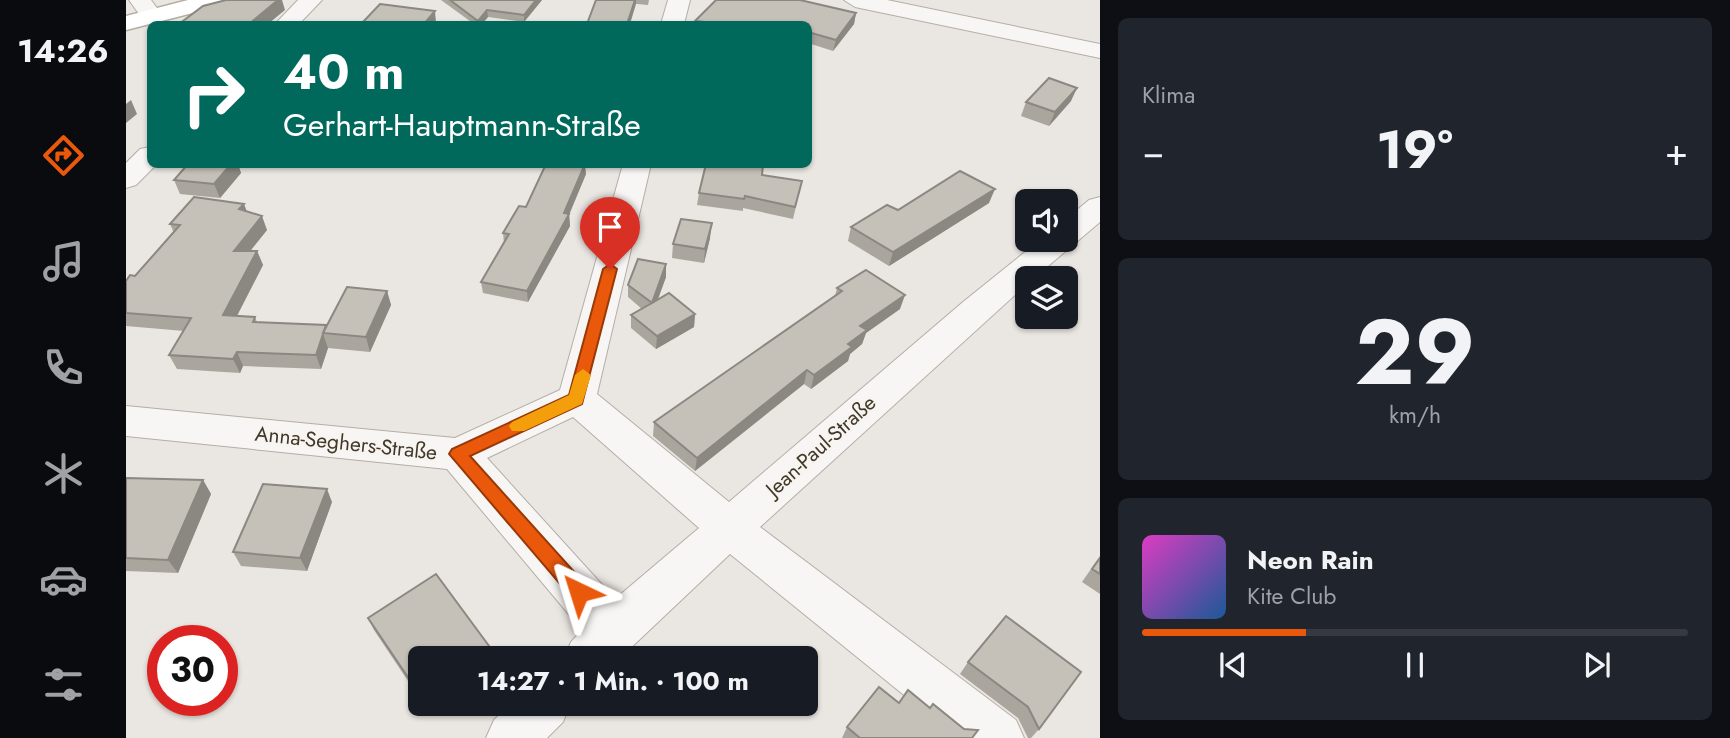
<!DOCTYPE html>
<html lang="de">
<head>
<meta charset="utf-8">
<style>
  :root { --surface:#171b24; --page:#20242c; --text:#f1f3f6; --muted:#9ea1a6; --line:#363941; --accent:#ea580c }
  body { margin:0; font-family:Jost,sans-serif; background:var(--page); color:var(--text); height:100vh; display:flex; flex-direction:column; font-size:26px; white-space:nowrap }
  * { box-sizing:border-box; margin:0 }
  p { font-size:23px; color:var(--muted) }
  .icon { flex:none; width:38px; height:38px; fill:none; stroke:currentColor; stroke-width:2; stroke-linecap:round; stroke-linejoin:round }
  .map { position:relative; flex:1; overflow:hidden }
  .sheet { display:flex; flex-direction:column; gap:18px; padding:18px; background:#0d0f14; width:630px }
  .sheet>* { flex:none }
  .top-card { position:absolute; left:21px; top:21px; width:665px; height:147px; border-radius:10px; box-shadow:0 2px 5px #0004; background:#00695c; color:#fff; overflow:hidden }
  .tools { position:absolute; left:889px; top:189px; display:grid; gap:14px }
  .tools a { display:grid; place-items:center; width:63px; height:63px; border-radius:10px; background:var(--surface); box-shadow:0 2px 5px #0004; font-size:35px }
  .speed { position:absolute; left:21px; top:625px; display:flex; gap:14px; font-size:35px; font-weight:700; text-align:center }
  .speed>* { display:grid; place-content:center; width:91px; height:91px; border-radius:50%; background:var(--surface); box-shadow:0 2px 5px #0004; line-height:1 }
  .speed .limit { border:10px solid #d22; background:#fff; color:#111 }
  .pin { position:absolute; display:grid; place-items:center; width:60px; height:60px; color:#fff; margin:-72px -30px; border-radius:50% 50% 50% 0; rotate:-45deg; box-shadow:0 0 7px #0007 }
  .pin .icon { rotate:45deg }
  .me { position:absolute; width:77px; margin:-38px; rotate:319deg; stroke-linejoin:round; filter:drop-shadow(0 0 5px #0008) }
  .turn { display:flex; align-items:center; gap:24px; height:147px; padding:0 21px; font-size:32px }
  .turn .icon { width:91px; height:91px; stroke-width:2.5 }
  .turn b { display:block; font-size:49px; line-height:60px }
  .big { font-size:52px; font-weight:700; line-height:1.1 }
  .sheet .widget { flex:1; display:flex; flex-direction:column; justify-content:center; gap:10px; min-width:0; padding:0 24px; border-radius:10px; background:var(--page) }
  .sheet .dial { align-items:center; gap:0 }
  .dial b { font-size:91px; line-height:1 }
  .song { display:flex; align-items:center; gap:21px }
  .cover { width:84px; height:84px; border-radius:10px; background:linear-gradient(135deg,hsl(310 70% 55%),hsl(210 70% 35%)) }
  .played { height:7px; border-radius:4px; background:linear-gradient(90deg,var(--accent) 30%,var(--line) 30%) }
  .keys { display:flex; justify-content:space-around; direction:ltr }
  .heat { display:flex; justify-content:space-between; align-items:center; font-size:38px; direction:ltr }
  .trip { position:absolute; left:282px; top:646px; width:410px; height:70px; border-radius:10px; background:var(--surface); box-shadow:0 2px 5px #0004; font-weight:700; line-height:70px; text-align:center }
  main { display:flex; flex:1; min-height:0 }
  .dock { display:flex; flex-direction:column; width:126px; justify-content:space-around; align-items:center; background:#090b0e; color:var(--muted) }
  .dock .icon { width:49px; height:49px }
  .dock .current { color:var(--accent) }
  .dock b { font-size:32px; color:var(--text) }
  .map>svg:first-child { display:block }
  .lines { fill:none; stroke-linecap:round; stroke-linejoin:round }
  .minor-casing { stroke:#b4aea6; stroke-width:2 }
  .major-casing { stroke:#b5ada0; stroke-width:3 }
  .minor { fill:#f8f6f4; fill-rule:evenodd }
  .major { fill:#fff; fill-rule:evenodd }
  .wall { fill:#aaa69e }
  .shaded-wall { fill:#8b8781 }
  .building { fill:#c6c1b8; stroke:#8b8781; stroke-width:2 }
  .route { fill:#ea580c; stroke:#983908; stroke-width:2 }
  .slow { fill:#f59e0b }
  .labels { text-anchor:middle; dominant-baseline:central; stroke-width:6; stroke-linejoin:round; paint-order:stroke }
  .street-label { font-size:21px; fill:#413829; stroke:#f7f4f1 }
</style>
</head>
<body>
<main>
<nav class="dock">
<b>14:26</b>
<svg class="icon current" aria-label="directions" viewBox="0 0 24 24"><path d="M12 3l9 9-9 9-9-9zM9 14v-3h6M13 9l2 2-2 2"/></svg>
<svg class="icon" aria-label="music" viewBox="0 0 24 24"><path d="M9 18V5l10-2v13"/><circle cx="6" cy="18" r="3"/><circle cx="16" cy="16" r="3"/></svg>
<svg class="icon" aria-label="phone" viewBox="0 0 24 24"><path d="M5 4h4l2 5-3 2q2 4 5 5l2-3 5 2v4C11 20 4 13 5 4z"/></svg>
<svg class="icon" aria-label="climate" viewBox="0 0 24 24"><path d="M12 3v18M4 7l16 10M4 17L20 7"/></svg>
<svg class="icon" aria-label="car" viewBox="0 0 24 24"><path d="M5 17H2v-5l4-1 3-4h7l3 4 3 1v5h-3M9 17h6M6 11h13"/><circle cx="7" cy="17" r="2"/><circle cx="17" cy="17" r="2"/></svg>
<svg class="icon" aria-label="filters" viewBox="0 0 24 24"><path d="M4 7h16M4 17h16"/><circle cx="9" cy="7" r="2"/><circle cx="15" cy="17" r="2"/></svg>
</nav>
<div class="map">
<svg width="974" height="738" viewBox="0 0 974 738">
  <rect width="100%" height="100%" fill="#eae6e1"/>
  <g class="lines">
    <g class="minor-casing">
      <g id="minor">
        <polygon points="3,0 25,0 37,16 34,21 18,21"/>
        <polygon points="172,0 196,0 173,24 149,24"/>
        <polygon points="542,0 564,0 558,24 535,24"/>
        <polygon points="718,0 761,0 974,44 974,58 729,7"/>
        <polygon points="24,147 24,164 31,164 10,185 0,188 0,163 14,149"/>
        <path d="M497,164H525L471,394L603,502L837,302L914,240H940V219L963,200L974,197V222L908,278H901V284L634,527L890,720L898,738H831L604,554L494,658H438L445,642L456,630L321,469L0,436V406L329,438L434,390ZM447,417L573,528L489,599L361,458Z"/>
        <polygon points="384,704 444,704 437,722 421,738 360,738 368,720"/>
      </g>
    </g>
    <g class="major-casing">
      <polygon id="major" points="62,0 102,0 98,5 0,30 0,16"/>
    </g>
    <use href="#minor" class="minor"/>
    <use href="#major" class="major"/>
  </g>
  <g class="wall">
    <polygon points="315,0 416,0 398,22 362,17 356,24 348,24"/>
    <polygon points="470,0 523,0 522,5"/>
    <polygon points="730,13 728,24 707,51 682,43 682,24 569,24 569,21"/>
    <polygon points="945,101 923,126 895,116 900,102"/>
    <polygon points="62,164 112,164 115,173 94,198 54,194 48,180"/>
    <polygon points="460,174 443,214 444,226 402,302 357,293 355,282 378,243 377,233 400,207"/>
    <polygon points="636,175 676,181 667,219 617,208 617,211 571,205 573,193"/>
    <polygon points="863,203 763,266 722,241 725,227"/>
    <polygon points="121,211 141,230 124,251 131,251 137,265 111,316 129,317 131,322 201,326 261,291 265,305 244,352 202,348 195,369 117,366 114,373 51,369 43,355 58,331 0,326 0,281 9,276 48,233 44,224"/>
    <polygon points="584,238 578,263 546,258 547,244"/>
    <polygon points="540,264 540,277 531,300 569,314 568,327 530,349 505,328 505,315 516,309 502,297 502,285"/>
    <polygon points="711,288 774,309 740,333 736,344 724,354 722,361 685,389 678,384 569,471 527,436 528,422 709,296"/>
    <polygon points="0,478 77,480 85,494 52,573 0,571"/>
    <polygon points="206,502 181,571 115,566 107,552"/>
    <polygon points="974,556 974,594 956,582"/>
    <polygon points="242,618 366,650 368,658 294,658 294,699 248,630"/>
    <polygon points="842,662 955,672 913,729 905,738 902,738 892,718 834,674"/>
    <polygon points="773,703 804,708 838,729 846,738 716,738 721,727"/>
  </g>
  <g class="shaded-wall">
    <polygon points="152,0 156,0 159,10 142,24 123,24"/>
    <polygon points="410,0 416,0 398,22 398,15"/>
    <polygon points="509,0 510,0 510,4 504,24 501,24"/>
    <polygon points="361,10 362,17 356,24 352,24 352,21"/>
    <polygon points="309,11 310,23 309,24 298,24"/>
    <polygon points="730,13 728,24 707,51 710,40"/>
    <polygon points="951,88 945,101 923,126 929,112"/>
    <polygon points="5,100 11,114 0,123 0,104"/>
    <polygon points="105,164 112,164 115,173 94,198 88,184"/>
    <polygon points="459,164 460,174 443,215 443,214 444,226 402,302 401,291 438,213"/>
    <polygon points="869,189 863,203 763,266 767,252"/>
    <polygon points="118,204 123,217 113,209"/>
    <polygon points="136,216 141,230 114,264 108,251"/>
    <polygon points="586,223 584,238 578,263 579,249"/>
    <polygon points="131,251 137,265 104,329 97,315"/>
    <polygon points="540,264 540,277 526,316 526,303"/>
    <polygon points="261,291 265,305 244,352 240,337"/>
    <polygon points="779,295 774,309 740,333 736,344 724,354 722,361 685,389 688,375 722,344 734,326"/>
    <polygon points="569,314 568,327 530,349 531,336"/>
    <polygon points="197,334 202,348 195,369 190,355"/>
    <polygon points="111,352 117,366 114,373 107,359"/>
    <polygon points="681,370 678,384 569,471 571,458"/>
    <polygon points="77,480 85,494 52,573 42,560"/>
    <polygon points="201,489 206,502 181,571 174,558"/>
    <polygon points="366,650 368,658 355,658"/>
    <polygon points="299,704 313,704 302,711"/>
  </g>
  <g class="building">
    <polygon points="100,0 152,0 123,24 53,24 77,6"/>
    <polygon points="324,0 410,0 398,15 361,10 352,21"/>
    <polygon points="470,0 509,0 501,24 461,24"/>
    <polygon points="590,0 674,0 730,13 710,40 682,32 682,24 589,24 589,23 569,21"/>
    <polygon points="254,4 309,11 298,24 235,24"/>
    <polygon points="923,78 951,88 929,112 900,102"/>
    <polygon points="62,164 105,164 88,184 48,180"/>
    <polygon points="420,164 459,164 438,213 443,214 401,291 355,282 383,234 377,233 393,206 400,207"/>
    <polygon points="580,164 637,164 636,175 676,181 669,207 619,196 618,199 573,193"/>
    <polygon points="834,171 869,189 767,252 725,227 761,205 772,210"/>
    <polygon points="68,197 118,204 113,209 136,216 108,251 131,251 97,315 129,317 127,322 200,325 190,355 111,352 107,359 43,355 65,318 0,313 0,281 4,275 9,276 54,225 44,224"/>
    <polygon points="555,219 586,223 579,249 547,244"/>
    <polygon points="512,259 540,264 526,303 543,293 569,314 531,336 505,315 526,303 502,285"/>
    <polygon points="740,270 779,295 734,326 741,330 722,344 726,347 688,375 681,370 571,458 528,422 716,291 711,288"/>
    <polygon points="221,287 261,291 240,337 197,333"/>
    <polygon points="0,478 77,480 42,560 0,558"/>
    <polygon points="137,484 201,489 174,558 107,552"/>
    <polygon points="974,558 974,574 966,569"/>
    <polygon points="310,574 366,650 355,658 294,658 294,695 242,618"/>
    <polygon points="880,616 955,672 913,729 902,707 842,662"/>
    <polygon points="753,687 773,703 782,690 804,708 807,704 838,729 852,730 846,738 734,738 721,727"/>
  </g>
  <polygon class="route" points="484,264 491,269 456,404 344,456 460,585 462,592 460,598 453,601 446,598 323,454 326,449 443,395 477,269"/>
  <polygon class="slow" points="457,369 465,375 456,404 398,431 386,431 383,426 386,422 443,395 449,375"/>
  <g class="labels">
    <g class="street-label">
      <text transform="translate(220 443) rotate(6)">Anna-Seghers-Straße</text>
      <text transform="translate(695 446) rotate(-42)">Jean-Paul-Straße</text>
    </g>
  </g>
</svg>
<div class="tools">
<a><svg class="icon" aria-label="sound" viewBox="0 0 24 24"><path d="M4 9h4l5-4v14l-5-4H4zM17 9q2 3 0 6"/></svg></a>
<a><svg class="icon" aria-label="layers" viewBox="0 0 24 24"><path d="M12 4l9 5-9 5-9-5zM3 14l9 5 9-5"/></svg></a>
</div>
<div class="speed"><div class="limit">30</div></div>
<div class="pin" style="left:484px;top:269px;background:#d93025"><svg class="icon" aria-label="arrive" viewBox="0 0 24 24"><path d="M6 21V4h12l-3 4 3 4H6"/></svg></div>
<svg class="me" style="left:453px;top:592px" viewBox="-20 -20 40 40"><path d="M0-17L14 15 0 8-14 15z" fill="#ea580c" stroke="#fff" stroke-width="4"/></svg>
<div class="trip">14:27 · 1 Min. · 100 m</div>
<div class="top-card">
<div class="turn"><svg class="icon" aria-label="right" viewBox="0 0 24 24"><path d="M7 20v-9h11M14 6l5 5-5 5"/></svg><div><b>40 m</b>Gerhart-Hauptmann-Straße</div></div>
</div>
</div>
<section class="sheet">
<div class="widget"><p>Klima</p>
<div class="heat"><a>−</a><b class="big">19°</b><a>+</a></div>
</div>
<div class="widget dial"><b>29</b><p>km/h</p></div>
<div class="widget">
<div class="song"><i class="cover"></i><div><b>Neon Rain</b><p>Kite Club</p></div></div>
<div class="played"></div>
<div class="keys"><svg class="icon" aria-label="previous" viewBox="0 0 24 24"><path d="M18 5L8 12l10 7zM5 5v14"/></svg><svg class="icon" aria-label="pause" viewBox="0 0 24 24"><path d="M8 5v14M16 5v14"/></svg><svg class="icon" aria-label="next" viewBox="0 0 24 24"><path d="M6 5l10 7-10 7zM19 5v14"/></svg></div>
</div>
</section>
</main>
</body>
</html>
